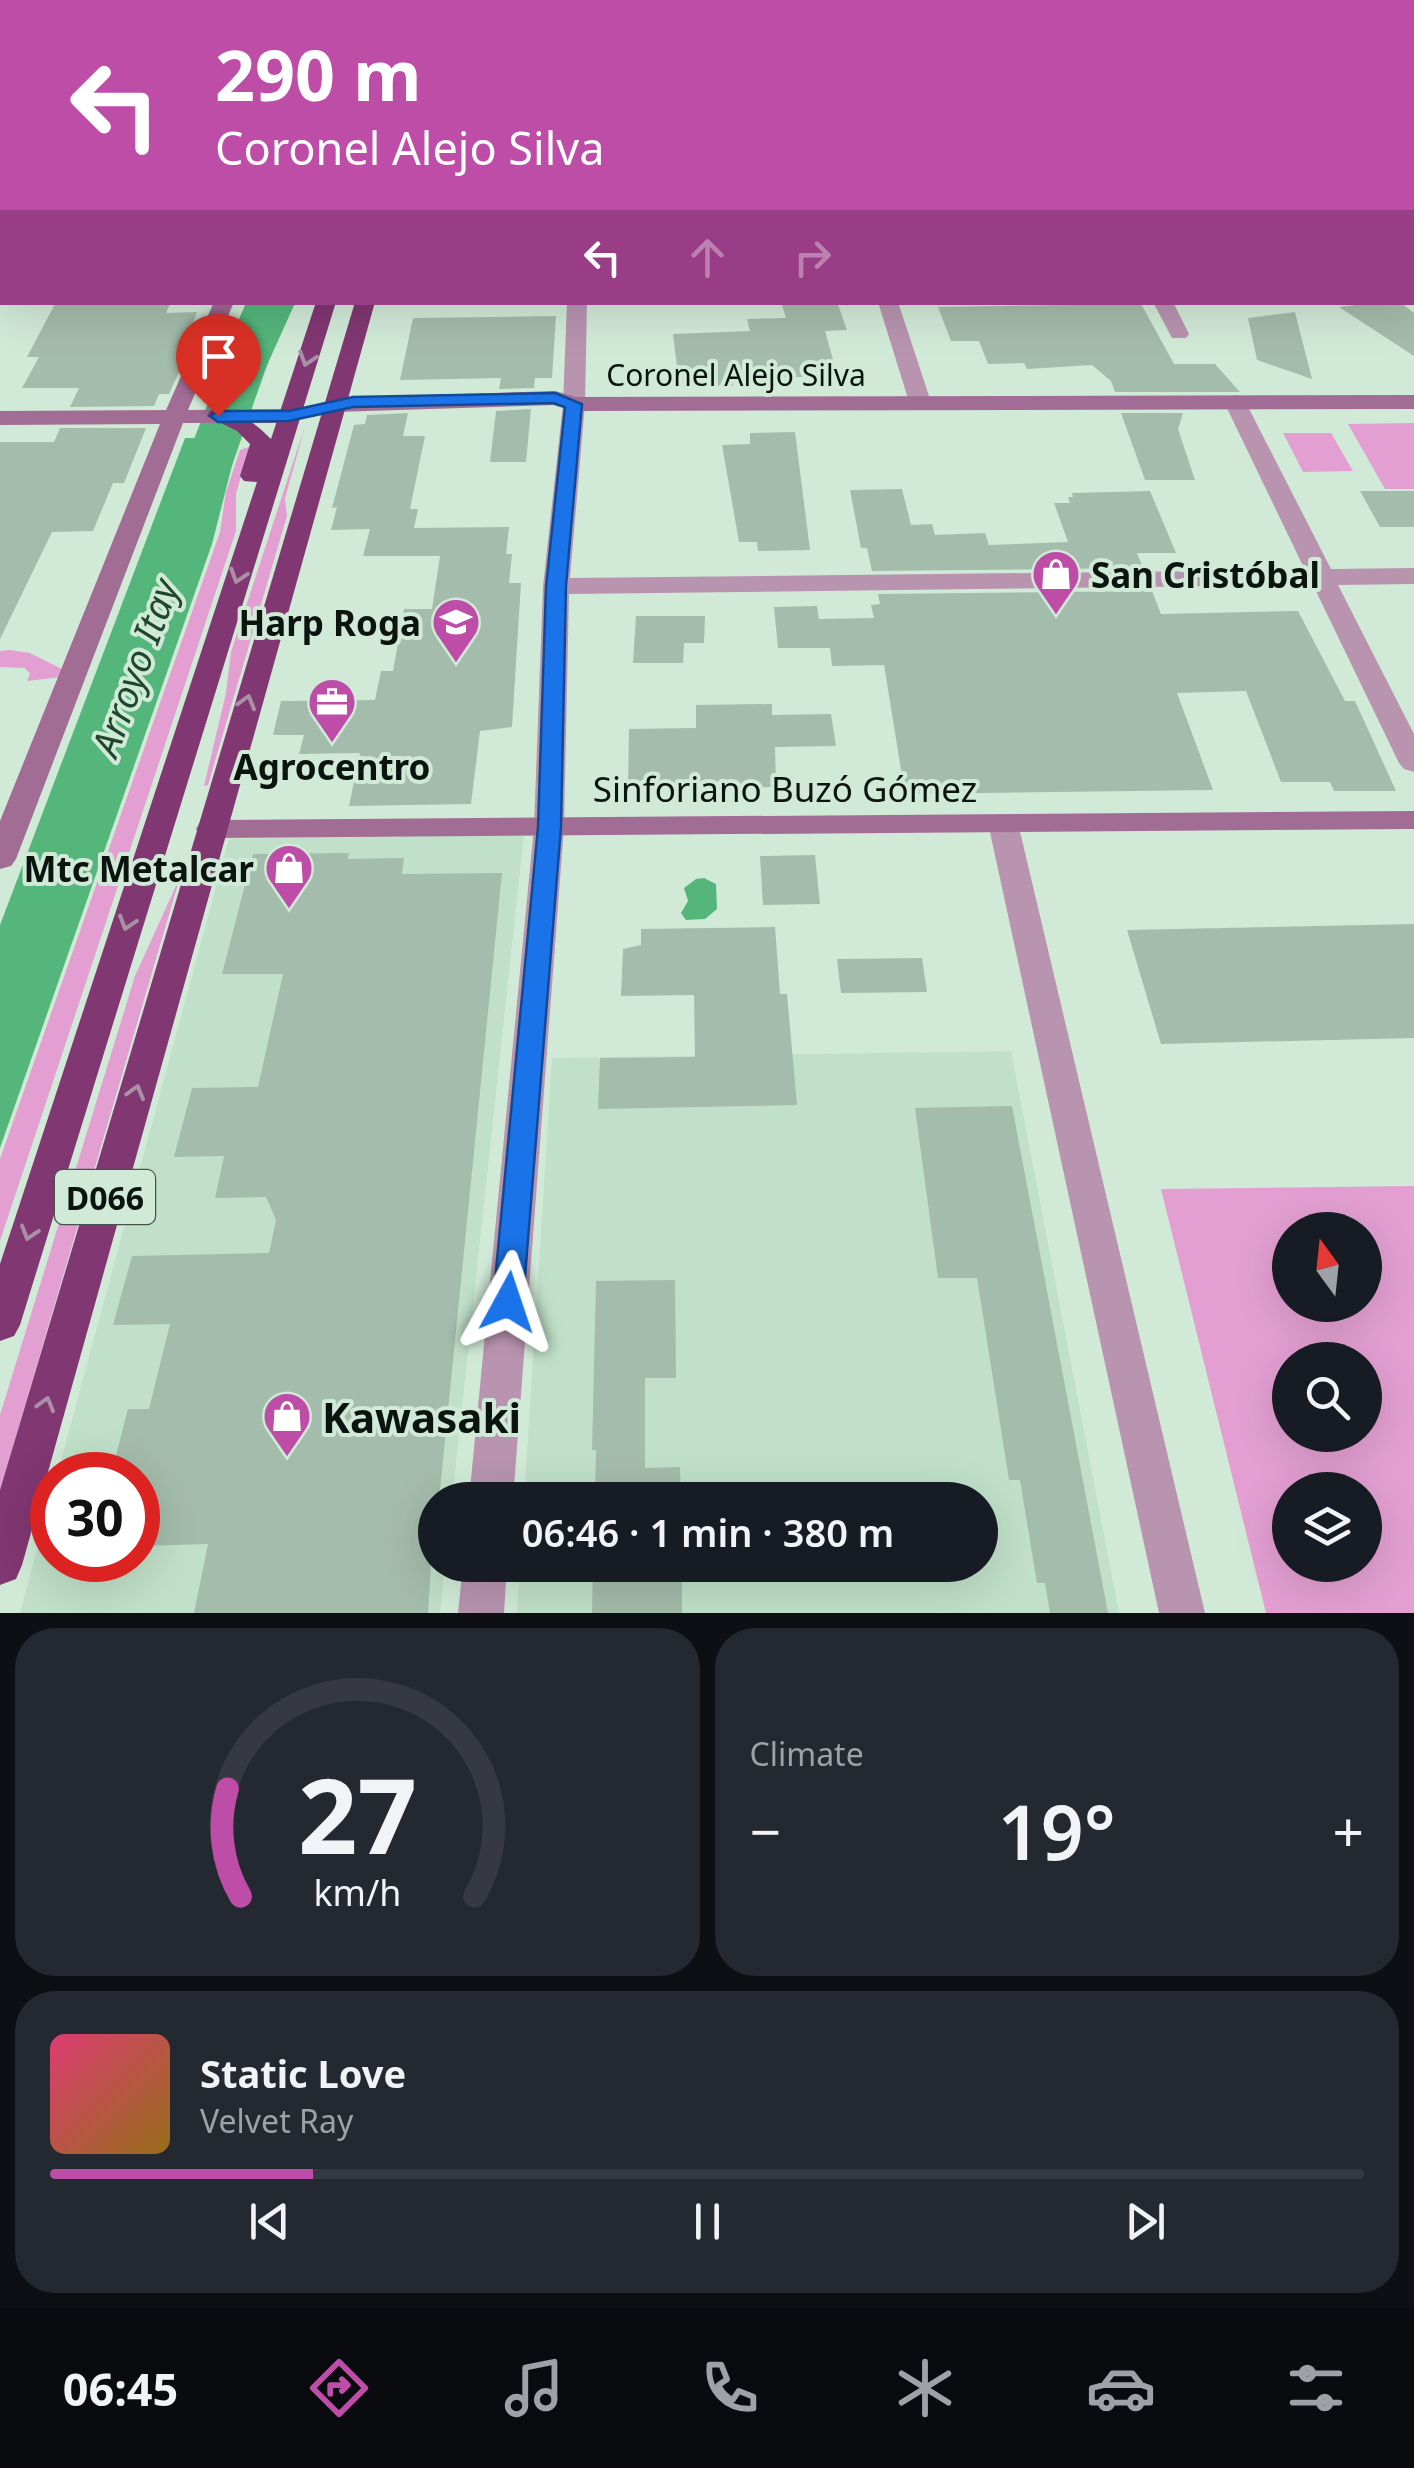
<!DOCTYPE html>
<html lang="en">
<head>
<meta charset="utf-8">
<style>
  :root { --surface:#171b24; --page:#242831; --text:#f1f3f6; --muted:#9ea1a6; --line:#363941; --accent:#be4da8 }
  body { margin:0; font-family:"Noto Sans",sans-serif; background:var(--page); color:var(--text); height:100vh; display:flex; flex-direction:column; font-size:38px; white-space:nowrap }
  * { box-sizing:border-box; margin:0 }
  p { font-size:32px; color:var(--muted) }
  .icon { flex:none; width:55px; height:55px; fill:none; stroke:currentColor; stroke-width:2; stroke-linecap:round; stroke-linejoin:round }
  .map { position:relative; height:1613px; overflow:hidden }
  .details { display:flex; flex-direction:column; gap:15px; padding:15px; background:#0d0f14; flex:1 }
  .details>* { flex:none }
  .banner { position:absolute; left:0px; top:0px; width:1415px; height:305px; box-shadow:0 10px 40px #0002; background:#be4da8; color:#fff; overflow:hidden }
  .needle { width:65px; rotate:345deg }
  .fabs { position:absolute; left:1272px; top:1212px; display:grid; gap:20px }
  .fabs a { display:grid; place-items:center; width:110px; height:110px; border-radius:50%; background:var(--surface); box-shadow:0 10px 40px #0002; font-size:50px }
  .speed { position:absolute; left:30px; top:1452px; display:flex; gap:20px; font-size:50px; font-weight:700; text-align:center }
  .speed>* { display:grid; place-content:center; width:130px; height:130px; border-radius:50%; background:var(--surface); box-shadow:0 10px 40px #0002; line-height:1 }
  .speed .limit { border:15px solid #d22; background:#fff; color:#111 }
  .pin { position:absolute; display:grid; place-items:center; width:85px; height:85px; color:#fff; margin:-102px -42px; border-radius:50% 50% 50% 0; rotate:-45deg; box-shadow:0 0 10px #0007 }
  .pin .icon { rotate:45deg }
  .me { position:absolute; width:110px; margin:-55px; rotate:5deg; stroke-linejoin:round; filter:drop-shadow(0 0 8px #0008) }
  .turn { display:flex; align-items:center; gap:35px; height:210px; padding:0 50px; font-size:45px }
  .turn .icon { width:130px; height:130px; stroke-width:2.5 }
  .turn b { display:block; font-size:70px; line-height:85px }
  .lanes { display:flex; align-items:center; height:95px; padding:0 50px; background:#0003; justify-content:center; gap:50px; direction:ltr }
  .lanes .off { opacity:.35 }
  .big { font-size:75px; font-weight:600; line-height:1.1 }
  .details .widget { flex:1; display:flex; flex-direction:column; justify-content:center; gap:15px; min-width:0; padding:0 35px; border-radius:40px; background:var(--page) }
  .details .dial { align-items:center; gap:0 }
  .dial svg { height:260px; overflow:visible; fill:none; stroke:var(--line); stroke-width:7; stroke-linecap:round; text-anchor:middle }
  .dial text { fill:var(--text); stroke:none }
  .song { display:flex; align-items:center; gap:30px }
  .cover { width:120px; height:120px; border-radius:15px; background:linear-gradient(135deg,hsl(340 70% 55%),hsl(40 70% 35%)) }
  .played { height:10px; border-radius:5px; background:linear-gradient(90deg,var(--accent) 20%,var(--line) 20%) }
  .keys { display:flex; justify-content:space-around; direction:ltr }
  .heat { display:flex; justify-content:space-between; align-items:center; font-size:55px; direction:ltr }
  .details .tiles { flex:1; display:grid; gap:15px; grid-template-columns:1fr 1fr }
  .widget:last-child { grid-column:span 2 }
  .trip { position:absolute; left:418px; top:1482px; width:580px; height:100px; border-radius:50px; background:var(--surface); box-shadow:0 10px 40px #0002; font-weight:600; line-height:100px; text-align:center }
  .tab-bar { display:flex; height:160px; justify-content:space-around; align-items:center; background:#090b0e; color:var(--muted) }
  .tab-bar .icon { width:70px; height:70px }
  .tab-bar .on { color:var(--accent) }
  .tab-bar b { font-size:45px; color:var(--text) }
  .map>svg:first-child { display:block }
  .built { fill:#c0e0c9 }
  .green { fill:#e39fd2; fill-rule:evenodd }
  .water { fill:#55b67b }
  .lines { fill:none; stroke-linecap:round; stroke-linejoin:round }
  .river { fill:#55b67b; fill-rule:evenodd }
  .building { fill:#a4bcab }
  .street { fill:#b894af; fill-rule:evenodd }
  .secondary { fill:#a26d95; fill-rule:evenodd }
  .highway { fill:#813772; fill-rule:evenodd }
  .oneway { stroke:#a990a5 }
  .route { fill:#1a73e8; stroke:#114b97; stroke-width:2.5 }
  .labels { text-anchor:middle; dominant-baseline:central; stroke-width:8; stroke-linejoin:round; paint-order:stroke }
  .far-street-label { font-size:30px; fill:#0b140e; stroke:#d1ead8 }
  .shield { fill:#d1ead8; stroke:#46544b; stroke-width:2.5 }
  .shield-label { font-size:32px; font-weight:bold; fill:#0b140e }
  .poi-label { font-size:35px; font-weight:bold; fill:#0b140e; stroke:#d1ead8; text-anchor:end }
  .street-label { font-size:35px; fill:#0b140e; stroke:#d1ead8 }
  .water-label { font-size:38px; font-style:italic; fill:#1f472e; stroke:#d1ead8 }
  .near-poi-label { font-size:42px; font-weight:bold; fill:#0b140e; stroke:#d1ead8; text-anchor:start }
</style>
</head>
<body>
<div class="map">
<svg width="1414" height="1613" viewBox="0 0 1414 1613">
  <rect width="100%" height="100%" fill="#d1ead8"/>
  <g class="built">
    <polygon points="524,834 452,1500 435,1500 435,1565 445,1565 440,1613 20,1613 52,1493 52,1560 138,1560 138,1475 57,1475 229,839"/>
    <polygon points="1011,1051 1119,1613 517,1613 520,1565 980,1565 980,1500 524,1500 552,1058"/>
  </g>
  <g class="green">
    <polygon points="1414,423 1414,489 1385,489 1348,424"/>
    <polygon points="305,426 285,499 287,516 208,785 204,786 226,693 231,652"/>
    <polygon points="1283,433 1331,433 1353,471 1303,472"/>
    <polygon points="249,447 236,494 236,531 0,1241 0,1159 220,532 226,492 240,450"/>
    <polygon points="10,650 30,653 62,669 61,677 27,681 30,674 25,668 0,667 0,651"/>
    <polygon points="180,877 0,1491 0,1415 135,976"/>
    <path d="M1414,1186V1613H1266L1161,1189ZM1290,1230H1365V1305H1290ZM1290,1360H1365V1435H1290ZM1290,1490H1365V1565H1290Z"/>
  </g>
  <g class="water">
    <polygon points="246,303 295,303 255,392 207,392"/>
    <polygon points="185,438 239,438 212,544 0,1148 0,925"/>
    <polygon points="704,878 716,884 717,909 705,919 686,920 681,913 688,901 684,888 696,879"/>
  </g>
  <g class="lines">
    <polygon class="river" points="247,302 289,302 214,517 207,528 189,532 171,528 164,517"/>
  </g>
  <g class="building">
    <polygon points="171,302 166,313 197,312 182,350 189,350 169,394 159,394 154,406 70,407 79,388 22,388 39,357 27,357 55,304"/>
    <polygon points="795,302 837,302 847,330 825,331 838,377 731,377 733,386 679,384 673,334 750,331 747,319 786,318 782,305"/>
    <polygon points="1069,302 1140,302 1174,364 1215,364 1240,392 1115,392 1111,381 1092,365 1027,369 1024,363 988,364 979,341 951,341 938,307 1071,305"/>
    <polygon points="1380,302 1400,302 1414,313 1414,356 1339,307"/>
    <polygon points="1295,312 1312,379 1257,360 1248,318"/>
    <polygon points="556,316 552,378 535,378 534,388 499,389 501,378 400,380 413,318"/>
    <polygon points="531,409 526,462 490,462 496,411"/>
    <polygon points="408,413 403,436 425,436 410,509 418,509 414,528 509,527 506,554 512,554 509,583 521,583 512,727 480,731 471,804 349,806 360,753 299,754 304,735 273,735 281,701 375,700 381,671 393,671 404,609 432,609 440,556 363,556 370,529 331,530 337,507 332,508 354,425 365,424 367,415"/>
    <polygon points="1121,413 1183,413 1178,429 1195,480 1145,480"/>
    <polygon points="60,428 146,428 124,483 113,483 93,531 52,532 0,639 0,442 54,442"/>
    <polygon points="795,432 810,550 758,551 757,542 739,542 722,445 750,444 750,433"/>
    <polygon points="902,489 911,525 932,524 935,535 985,533 989,545 1068,542 1054,503 1070,503 1068,497 1073,497 1072,493 1150,491 1176,553 1137,553 1143,568 872,571 867,548 861,548 850,490"/>
    <polygon points="1360,491 1414,491 1414,527 1380,527"/>
    <polygon points="1152,591 1161,614 1298,611 1345,701 1355,701 1396,791 1334,791 1330,782 1281,782 1246,691 1177,693 1213,790 905,794 884,665 832,666 830,648 778,648 774,607 817,606 819,619 874,618 871,605 880,604 878,594"/>
    <polygon points="636,616 705,616 704,643 684,643 683,663 633,663"/>
    <polygon points="772,704 772,715 831,714 836,746 775,747 776,787 628,789 629,729 696,728 696,705"/>
    <polygon points="349,853 348,859 404,858 402,874 502,873 439,1500 435,1500 428,1613 194,1613 208,1544 138,1546 138,1475 111,1475 128,1409 149,1409 170,1324 113,1325 132,1256 269,1253 276,1220 266,1197 215,1198 224,1156 174,1157 192,1088 258,1087 283,974 222,974 253,854"/>
    <polygon points="815,855 820,904 763,905 760,856"/>
    <polygon points="1414,924 1414,1038 1161,1044 1127,930"/>
    <polygon points="775,927 780,994 787,994 797,1105 598,1109 600,1058 695,1057 694,995 621,996 623,949 641,945 641,929"/>
    <polygon points="922,958 927,992 841,993 837,959"/>
    <polygon points="1012,1106 1108,1613 1050,1613 1045,1583 1037,1583 1020,1480 1009,1480 977,1278 938,1278 915,1108"/>
    <polygon points="675,1280 676,1378 645,1378 645,1468 680,1467 681,1500 595,1500 596,1450 592,1450 596,1281"/>
    <polygon points="593,1565 682,1565 682,1613 592,1613"/>
  </g>
  <g class="lines">
    <g class="street">
      <polygon points="615,0 651,0 652,2 617,2"/>
      <polygon points="921,0 941,0 942,2 923,2"/>
      <rect x="976" y="0" width="14" height="2"/>
      <polygon points="1414,4 1414,13 1412,13 1412,4"/>
      <polygon points="1414,85 1414,95 1412,96 1412,86"/>
      <rect x="0" y="117" width="2" height="10"/>
      <rect x="1412" y="167" width="2" height="10"/>
      <rect x="0" y="197" width="2" height="10"/>
      <polygon points="1412,264 1414,265 1414,277 1412,277"/>
      <polygon points="0,289 2,302 8,302 0,305"/>
      <polygon points="567,302 587,302 585,404 570,578 1305,570 1224,402 1235,395 1243,397 1331,569 1414,568 1414,584 1338,585 1414,734 1414,772 1404,769 1399,763 1313,585 569,594 564,827 513,1500 469,1500 534,827 543,586 563,404"/>
      <polygon points="878,302 898,302 932,405 929,410 913,410 910,405"/>
      <polygon points="1153,302 1173,302 1189,334 1186,338 1172,338"/>
      <polygon points="1003,814 1014,816 1018,823 1205,1613 1159,1613 988,823 992,816"/>
      <polygon points="463,1565 507,1565 504,1613 458,1613"/>
    </g>
    <g class="secondary">
      <polygon points="214,302 234,302 188,410 289,409 300,416 289,423 183,423 16,859 11,866 0,869 0,821 160,424 0,425 0,411 166,410"/>
      <polygon points="555,391 576,397 1414,395 1414,409 574,411 553,405 335,412 324,405 335,398"/>
      <polygon points="1414,811 1414,829 211,838 200,836 196,829 200,822 211,820"/>
    </g>
    <g class="highway">
      <path d="M316,302H336L20,1325L14,1336L0,1341V1264L257,482L244,481L240,476L250,444L237,431L207,416L210,411C234,406 255,423 271,439Z"/>
      <polygon points="355,302 375,302 22,1565 16,1579 0,1585 0,1490"/>
    </g>
  </g>
  <defs><path id="oneway-chevron" d="M-2-3.5L2.5 0L-2 3.5" fill="none" stroke-width="1.6" stroke-linecap="round" stroke-linejoin="round" transform="scale(2.5)"/></defs>
  <g class="oneway">
    <use href="#oneway-chevron" transform="translate(307 359) rotate(108)"/>
    <use href="#oneway-chevron" transform="translate(238 576) rotate(108)"/>
    <use href="#oneway-chevron" transform="translate(247 702) rotate(-74)"/>
    <use href="#oneway-chevron" transform="translate(127 923) rotate(107)"/>
    <use href="#oneway-chevron" transform="translate(136 1092) rotate(-74)"/>
    <use href="#oneway-chevron" transform="translate(29 1233) rotate(107)"/>
    <use href="#oneway-chevron" transform="translate(46 1404) rotate(-74)"/>
  </g>
  <polygon class="route" points="555,393 582,404 566,586 561,827 523,1302 519,1310 508,1314 497,1310 493,1302 538,827 546,586 565,407 553,403 353,407 289,421 218,422 210,416 218,411 289,411 353,397"/>
  <defs>
    <g id="shop-pin" transform="scale(2.5)"><path d="M0 17L-7.5 6A9.5 9.5 0 1 1 7.5 6Z" fill="#be4da8" stroke="#d1ead8"/><path d="M-5-2.5h2.3a2.7 3.5 0 0 1 5.4 0H5L5.5 6h-11ZM-1.5-2.5h3a1.5 2.3 0 0 0-3 0Z" fill="#fff"/></g>
    <g id="school-pin" transform="scale(2.5)"><path d="M0 17L-7.5 6A9.5 9.5 0 1 1 7.5 6Z" fill="#be4da8" stroke="#d1ead8"/><path d="M0-5L7-2L0 1L-7-2ZM-4 1L0 2.5L4 1V4Q0 6-4 4Z" fill="#fff"/></g>
    <g id="office-pin" transform="scale(2.5)"><path d="M0 17L-7.5 6A9.5 9.5 0 1 1 7.5 6Z" fill="#be4da8" stroke="#d1ead8"/><path d="M-6-3h4V-5.5h4V-3h4V5H-6ZM-1-4.5V-3h2v-1.5ZM-6 0V1H6V0Z" fill="#fff"/></g>
  </defs>
  <g fill-rule="evenodd">
    <use href="#shop-pin" x="1056" y="574"/>
    <use href="#school-pin" x="456" y="622"/>
    <use href="#office-pin" x="332" y="702"/>
    <use href="#shop-pin" x="289" y="868"/>
    <use href="#shop-pin" x="287" y="1416"/>
  </g>
  <g class="labels">
    <g class="far-street-label">
      <text x="736" y="374">Coronel Alejo Silva</text>
    </g>
    <rect class="shield" x="55" y="1170" width="100" height="54" rx="8"/>
    <g class="shield-label">
      <text x="105" y="1197">D066</text>
    </g>
    <g class="poi-label">
      <text x="1091" y="574" text-anchor="start">San Cristóbal</text>
      <text x="421" y="622">Harp Roga</text>
      <text x="332" y="766" text-anchor="middle">Agrocentro</text>
      <text x="254" y="868">Mtc Metalcar</text>
    </g>
    <g class="street-label">
      <text x="785" y="788">Sinforiano Buzó Gómez</text>
    </g>
    <g class="water-label">
      <text transform="translate(134 667) rotate(-70)">Arroyo Itay</text>
    </g>
    <g class="near-poi-label">
      <text x="322" y="1416">Kawasaki</text>
    </g>
  </g>
</svg>
<div class="fabs">
<a><svg class="needle" viewBox="-14 -14 28 28"><path d="M0-13l5 13h-10z" fill="#e53935"/><path d="M0 13l5-13h-10z" fill="#9ea1a6"/></svg></a>
<a><svg class="icon" aria-label="search" viewBox="0 0 24 24"><circle cx="10" cy="10" r="6"/><path d="M15 15l6 6"/></svg></a>
<a><svg class="icon" aria-label="layers" viewBox="0 0 24 24"><path d="M12 4l9 5-9 5-9-5zM3 14l9 5 9-5"/></svg></a>
</div>
<div class="speed"><div class="limit">30</div></div>
<div class="pin" style="left:218px;top:416px;background:#d93025"><svg class="icon" aria-label="arrive" viewBox="0 0 24 24"><path d="M6 21V4h12l-3 4 3 4H6"/></svg></div>
<svg class="me" style="left:508px;top:1302px" viewBox="-20 -20 40 40"><path d="M0-17L14 15 0 8-14 15z" fill="#1a73e8" stroke="#fff" stroke-width="4"/></svg>
<div class="trip">06:46 · 1 min · 380 m</div>
<div class="banner">
<div class="turn"><svg class="icon" aria-label="left" viewBox="0 0 24 24"><path d="M17 20v-9H6M10 6l-5 5 5 5"/></svg><div><b>290 m</b>Coronel Alejo Silva</div></div>
<div class="lanes"><svg class="icon" aria-label="left" viewBox="0 0 24 24"><path d="M17 20v-9H6M10 6l-5 5 5 5"/></svg><svg class="icon off" aria-label="ahead" viewBox="0 0 24 24"><path d="M12 20V5M6 11l6-6 6 6"/></svg><svg class="icon off" aria-label="right" viewBox="0 0 24 24"><path d="M7 20v-9h11M14 6l5 5-5 5"/></svg></div>
</div>
</div>
<section class="details">
<div class="tiles">
<div class="widget dial"><svg viewBox="0 0 100 80">
<path d="M14 69A42 42 0 1 1 86 69"/>
<path d="M14 69A42 42 0 0 1 10 36" stroke="#be4da8"/>
<text x="50" y="56" font-size="32" font-weight="700">27</text>
<text x="50" y="72" font-size="11">km/h</text>
</svg></div>
<div class="widget"><p>Climate</p>
<div class="heat"><a>−</a><b class="big">19°</b><a>+</a></div>
</div>
<div class="widget">
<div class="song"><i class="cover"></i><div><b>Static Love</b><p>Velvet Ray</p></div></div>
<div class="played"></div>
<div class="keys"><svg class="icon" aria-label="previous" viewBox="0 0 24 24"><path d="M18 5L8 12l10 7zM5 5v14"/></svg><svg class="icon" aria-label="pause" viewBox="0 0 24 24"><path d="M8 5v14M16 5v14"/></svg><svg class="icon" aria-label="next" viewBox="0 0 24 24"><path d="M6 5l10 7-10 7zM19 5v14"/></svg></div>
</div>
</div>
</section>
<nav class="tab-bar">
<b>06:45</b>
<svg class="icon on" aria-label="directions" viewBox="0 0 24 24"><path d="M12 3l9 9-9 9-9-9zM9 14v-3h6M13 9l2 2-2 2"/></svg>
<svg class="icon" aria-label="music" viewBox="0 0 24 24"><path d="M9 18V5l10-2v13"/><circle cx="6" cy="18" r="3"/><circle cx="16" cy="16" r="3"/></svg>
<svg class="icon" aria-label="phone" viewBox="0 0 24 24"><path d="M5 4h4l2 5-3 2q2 4 5 5l2-3 5 2v4C11 20 4 13 5 4z"/></svg>
<svg class="icon" aria-label="climate" viewBox="0 0 24 24"><path d="M12 3v18M4 7l16 10M4 17L20 7"/></svg>
<svg class="icon" aria-label="car" viewBox="0 0 24 24"><path d="M5 17H2v-5l4-1 3-4h7l3 4 3 1v5h-3M9 17h6M6 11h13"/><circle cx="7" cy="17" r="2"/><circle cx="17" cy="17" r="2"/></svg>
<svg class="icon" aria-label="filters" viewBox="0 0 24 24"><path d="M4 7h16M4 17h16"/><circle cx="9" cy="7" r="2"/><circle cx="15" cy="17" r="2"/></svg>
</nav>
</body>
</html>
